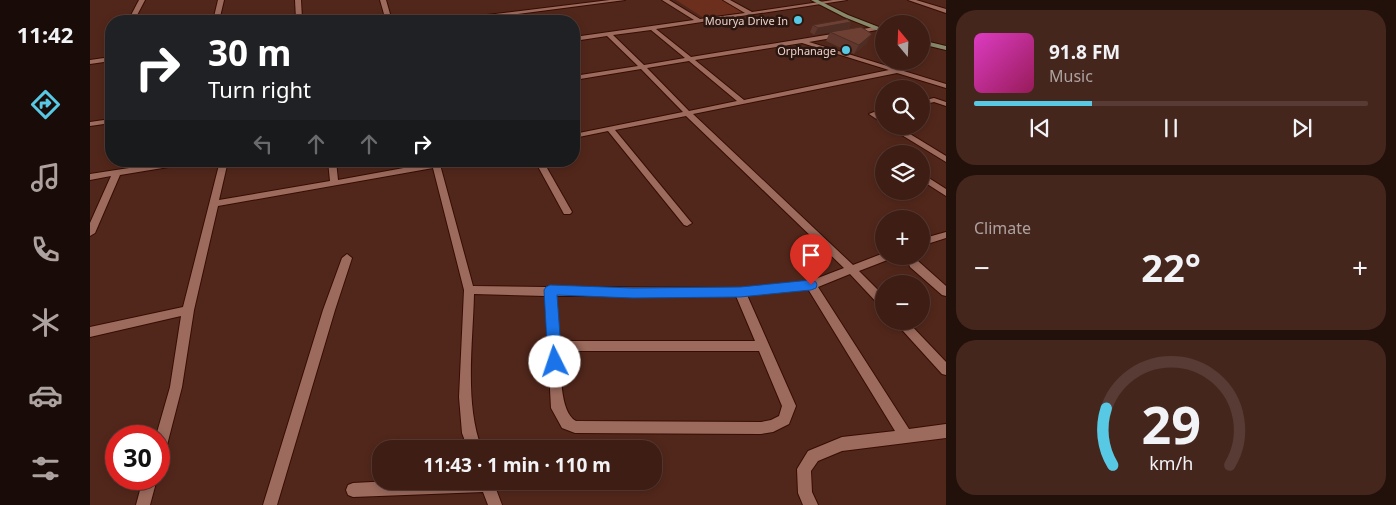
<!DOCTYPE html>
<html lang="en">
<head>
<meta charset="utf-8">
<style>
  :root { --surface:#3e1d14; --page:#45261d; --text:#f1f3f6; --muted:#ada2a0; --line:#573b34; --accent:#58c9e4 }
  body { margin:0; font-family:"Noto Sans",sans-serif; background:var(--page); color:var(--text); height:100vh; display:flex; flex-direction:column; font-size:19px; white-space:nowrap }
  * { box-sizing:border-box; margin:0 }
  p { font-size:16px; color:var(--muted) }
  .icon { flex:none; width:28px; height:28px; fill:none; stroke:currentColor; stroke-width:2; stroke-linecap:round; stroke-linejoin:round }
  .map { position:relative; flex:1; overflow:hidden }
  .side { display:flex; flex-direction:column; gap:10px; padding:10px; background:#22100b; width:450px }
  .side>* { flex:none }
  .hud { position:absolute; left:15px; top:15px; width:475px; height:152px; border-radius:20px; box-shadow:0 2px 8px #0003,0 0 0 1px var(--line); background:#202124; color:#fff; overflow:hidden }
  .needle { width:32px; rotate:341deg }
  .tools { position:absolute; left:785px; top:15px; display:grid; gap:10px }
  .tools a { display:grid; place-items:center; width:55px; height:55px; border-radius:50%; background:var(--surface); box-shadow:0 2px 8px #0003,0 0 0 1px var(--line); font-size:25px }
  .speed { position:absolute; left:15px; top:425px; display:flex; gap:10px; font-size:25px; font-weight:700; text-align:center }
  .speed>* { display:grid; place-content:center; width:65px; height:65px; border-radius:50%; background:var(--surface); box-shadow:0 2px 8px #0003,0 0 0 1px var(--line); line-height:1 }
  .speed .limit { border:8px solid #d22; background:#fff; color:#111 }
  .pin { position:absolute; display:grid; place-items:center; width:42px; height:42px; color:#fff; margin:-51px -21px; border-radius:50% 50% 50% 0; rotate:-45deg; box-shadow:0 0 5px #0007 }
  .pin .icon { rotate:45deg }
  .me { position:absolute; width:55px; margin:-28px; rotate:356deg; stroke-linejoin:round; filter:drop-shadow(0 0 4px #0008) }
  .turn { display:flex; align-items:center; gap:18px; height:105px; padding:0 20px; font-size:22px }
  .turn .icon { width:65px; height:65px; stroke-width:2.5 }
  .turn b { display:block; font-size:35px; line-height:42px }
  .lanes { display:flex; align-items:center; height:48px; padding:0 20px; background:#0003; justify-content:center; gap:25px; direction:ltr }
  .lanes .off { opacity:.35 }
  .big { font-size:38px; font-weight:700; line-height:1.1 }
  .side .tile { flex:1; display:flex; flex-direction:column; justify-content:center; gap:8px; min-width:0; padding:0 18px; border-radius:20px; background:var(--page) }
  .side .dial { align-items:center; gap:0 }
  .dial svg { height:130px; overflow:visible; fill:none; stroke:var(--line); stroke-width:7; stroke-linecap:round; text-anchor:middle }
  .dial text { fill:var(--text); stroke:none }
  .song { display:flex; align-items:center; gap:15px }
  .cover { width:60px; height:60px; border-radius:8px; background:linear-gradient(135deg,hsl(310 70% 55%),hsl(330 70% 35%)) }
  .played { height:5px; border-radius:2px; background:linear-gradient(90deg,var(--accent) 30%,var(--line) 30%) }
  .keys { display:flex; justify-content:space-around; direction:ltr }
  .heat { display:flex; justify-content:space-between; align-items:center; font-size:28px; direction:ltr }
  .trip { position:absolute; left:282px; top:440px; width:290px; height:50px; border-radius:20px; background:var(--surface); box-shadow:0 2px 8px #0003,0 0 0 1px var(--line); font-weight:700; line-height:50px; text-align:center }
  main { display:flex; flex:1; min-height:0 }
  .tabs { display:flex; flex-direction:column; width:90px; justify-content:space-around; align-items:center; background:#190c08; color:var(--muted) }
  .tabs .icon { width:35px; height:35px }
  .tabs .selected { color:var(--accent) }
  .tabs b { font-size:22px; color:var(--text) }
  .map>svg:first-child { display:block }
  .green { fill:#6d2f1d }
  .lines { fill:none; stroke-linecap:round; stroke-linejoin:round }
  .minor-casing { stroke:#360d04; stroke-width:2 }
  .secondary-casing { stroke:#360d04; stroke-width:2 }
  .minor { fill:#9c6b5d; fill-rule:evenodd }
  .secondary { fill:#87896b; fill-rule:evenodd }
  .wall { fill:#5f372d }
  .shaded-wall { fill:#4d2d24 }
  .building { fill:#6e4034; stroke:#4d2d24 }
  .route { fill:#1a73e8; stroke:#114b97 }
  .poi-dot { fill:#58c9e4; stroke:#2a1711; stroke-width:2 }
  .labels { text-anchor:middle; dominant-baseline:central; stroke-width:5; stroke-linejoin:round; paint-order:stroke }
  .far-poi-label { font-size:11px; fill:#edd0c8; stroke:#2a1711; text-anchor:end }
</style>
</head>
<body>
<main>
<nav class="tabs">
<b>11:42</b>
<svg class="icon selected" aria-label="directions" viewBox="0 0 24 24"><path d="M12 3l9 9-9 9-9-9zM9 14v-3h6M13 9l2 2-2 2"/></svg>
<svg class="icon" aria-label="music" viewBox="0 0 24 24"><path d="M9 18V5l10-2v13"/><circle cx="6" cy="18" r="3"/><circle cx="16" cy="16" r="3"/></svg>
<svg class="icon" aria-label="phone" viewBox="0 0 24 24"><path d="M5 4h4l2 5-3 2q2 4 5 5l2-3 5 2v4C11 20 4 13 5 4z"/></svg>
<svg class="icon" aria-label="climate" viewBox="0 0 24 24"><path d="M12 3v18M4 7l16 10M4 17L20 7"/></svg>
<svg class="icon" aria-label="car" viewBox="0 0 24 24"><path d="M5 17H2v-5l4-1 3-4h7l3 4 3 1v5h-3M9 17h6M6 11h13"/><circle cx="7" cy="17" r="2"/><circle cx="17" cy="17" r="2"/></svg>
<svg class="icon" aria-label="filters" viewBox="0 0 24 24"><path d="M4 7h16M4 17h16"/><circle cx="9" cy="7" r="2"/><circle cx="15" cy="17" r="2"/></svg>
</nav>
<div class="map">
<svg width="856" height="505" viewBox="0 0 856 505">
  <rect width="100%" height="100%" fill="#52271b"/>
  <polygon class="green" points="586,0 634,0 655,12 614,18"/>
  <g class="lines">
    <g class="minor-casing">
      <g id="minor">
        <polygon points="49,0 55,0 44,21 38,21"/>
        <polygon points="128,0 134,0 129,21 123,21"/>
        <polygon points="205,0 211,0 212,19 209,21 206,19"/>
        <polygon points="290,0 296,0 302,21 296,21"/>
        <polygon points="520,0 535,0 375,21 369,20 372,18"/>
        <path d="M572,0H579L610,19L655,13L633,0H640L662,12L743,0H757L566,29L601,57L785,27L788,29L787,30L719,42L856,84V88L807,73L603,114L763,265L794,253V256H801L800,259L769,271L794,296V307L790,306L760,274L728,287L819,429L856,424V438L752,451L728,461L721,471L722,492L728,505H713L708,493L707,469L718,451L752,437L805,431L718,289L657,295L706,406L699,424L683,432L671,434L485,433L472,428L461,408L455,296L384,294C383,342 374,404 392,449H378L372,433L369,397L374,290L343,168L128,206L104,310L92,387L76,449L74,454L69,456V436H66L80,387L91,316L0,337V327L93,307L130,161H138L129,200L240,181L238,161H246L248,180L341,163V161H349L383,286L456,287L460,286L464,287L650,288L720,281L754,268L596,116L525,130L600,221L602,223L597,226L594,225L518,131L484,138V134L593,112L551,69L484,80V76L548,66L517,36L484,41V37L604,20ZM561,30L595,58L554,65L523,35ZM712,43L799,70L654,100L605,60ZM599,61L647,101L599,111L557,68ZM466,296H646L665,341H469ZM470,351H669L692,406L689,416L681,420L671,422L486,421C469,412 471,368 470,351Z"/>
        <polygon points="818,0 826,0 856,9 856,13"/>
        <polygon points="21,57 21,61 0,64 0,60"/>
        <polygon points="844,98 856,102 856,106 844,102 831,105 831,101"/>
        <polygon points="794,108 794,113 788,115 794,118 794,124 779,114"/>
        <polygon points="21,119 21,123 0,126 0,122"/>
        <polygon points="797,126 807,126 856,156 856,162"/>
        <polygon points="85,161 107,161 103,163 30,175 5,233 0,236 0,223 21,176 0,180 0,174"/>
        <polygon points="445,161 453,161 482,212 480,214 474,214"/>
        <polygon points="831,173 856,189 856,196 831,180"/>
        <polygon points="856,232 856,238 831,246 831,239"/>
        <polygon points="257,254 262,258 245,310 187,505 173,505 233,310 252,258"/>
        <polygon points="824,260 828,261 856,286 856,296 852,295 820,267 819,264 820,261"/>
        <polygon points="804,321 817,321 856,362 856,375 852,374"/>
        <polygon points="53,479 67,479 60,505 46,505"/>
        <polygon points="302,481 403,481 412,505 398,505 393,492 263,497 258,495 256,490 258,485 263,483"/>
      </g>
    </g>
    <g class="secondary-casing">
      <g id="secondary">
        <polygon points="721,0 728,0 758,15 794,29 794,33 754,17"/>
        <polygon points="831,40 856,46 856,50 831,44"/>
      </g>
    </g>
    <use href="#minor" class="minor"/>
    <use href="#secondary" class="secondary"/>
  </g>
  <polygon class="wall" points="761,22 758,29 777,43 764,54 736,41 740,32 724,35 720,32 723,25"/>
  <g class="shaded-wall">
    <polygon points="761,22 757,30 724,35 728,28"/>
    <polygon points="782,34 777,43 764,54 769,45"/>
  </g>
  <g class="building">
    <polygon points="757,19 761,22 728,28 723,25"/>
    <polygon points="771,27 782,34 769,45 740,32"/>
  </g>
  <polygon class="route" points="721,280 726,282 727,285 726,288 721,290 650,297 543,298 467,295 472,362 470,366 465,368 460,366 458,362 454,290 456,287 460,285 543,288 650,287"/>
  <g class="poi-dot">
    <circle cx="708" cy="20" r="5"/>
    <circle cx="756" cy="50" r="5"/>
  </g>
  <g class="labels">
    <g class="far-poi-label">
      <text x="698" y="20">Mourya Drive In</text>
      <text x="746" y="50">Orphanage</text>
    </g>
  </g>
</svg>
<div class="tools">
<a><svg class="needle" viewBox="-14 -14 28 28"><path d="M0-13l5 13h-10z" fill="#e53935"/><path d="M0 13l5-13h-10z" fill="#ada2a0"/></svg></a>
<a><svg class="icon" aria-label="search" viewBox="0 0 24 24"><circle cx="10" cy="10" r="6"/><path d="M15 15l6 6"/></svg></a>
<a><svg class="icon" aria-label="layers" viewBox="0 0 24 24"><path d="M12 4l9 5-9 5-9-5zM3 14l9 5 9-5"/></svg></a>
<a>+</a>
<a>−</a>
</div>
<div class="speed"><div class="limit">30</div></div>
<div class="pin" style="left:721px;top:285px;background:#d93025"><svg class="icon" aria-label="arrive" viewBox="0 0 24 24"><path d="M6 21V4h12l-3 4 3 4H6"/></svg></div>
<svg class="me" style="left:465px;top:362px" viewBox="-20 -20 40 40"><circle r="19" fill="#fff"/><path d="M0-13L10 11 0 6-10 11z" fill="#1a73e8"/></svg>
<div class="trip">11:43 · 1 min · 110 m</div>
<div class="hud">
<div class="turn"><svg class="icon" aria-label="right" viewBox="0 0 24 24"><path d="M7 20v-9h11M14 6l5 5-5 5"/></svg><div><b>30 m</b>Turn right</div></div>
<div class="lanes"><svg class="icon off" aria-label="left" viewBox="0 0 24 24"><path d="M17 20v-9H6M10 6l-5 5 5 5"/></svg><svg class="icon off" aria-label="ahead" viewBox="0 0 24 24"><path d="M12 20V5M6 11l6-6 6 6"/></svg><svg class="icon off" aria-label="ahead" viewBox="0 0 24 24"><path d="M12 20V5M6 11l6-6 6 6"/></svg><svg class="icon" aria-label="right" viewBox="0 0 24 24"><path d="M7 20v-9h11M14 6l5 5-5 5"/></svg></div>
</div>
</div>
<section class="side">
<div class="tile">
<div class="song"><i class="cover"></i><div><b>91.8 FM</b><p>Music</p></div></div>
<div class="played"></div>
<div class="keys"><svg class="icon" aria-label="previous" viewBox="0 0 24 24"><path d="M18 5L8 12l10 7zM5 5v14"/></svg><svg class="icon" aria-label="pause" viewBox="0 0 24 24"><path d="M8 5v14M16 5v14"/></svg><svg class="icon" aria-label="next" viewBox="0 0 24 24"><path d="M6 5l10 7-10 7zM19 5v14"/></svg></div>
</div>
<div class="tile"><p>Climate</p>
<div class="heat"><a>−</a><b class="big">22°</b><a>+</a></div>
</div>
<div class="tile dial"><svg viewBox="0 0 100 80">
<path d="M14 69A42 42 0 1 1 86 69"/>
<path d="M14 69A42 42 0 0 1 10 34" stroke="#58c9e4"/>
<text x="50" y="56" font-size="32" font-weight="700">29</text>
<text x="50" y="72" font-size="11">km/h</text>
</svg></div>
</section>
</main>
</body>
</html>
